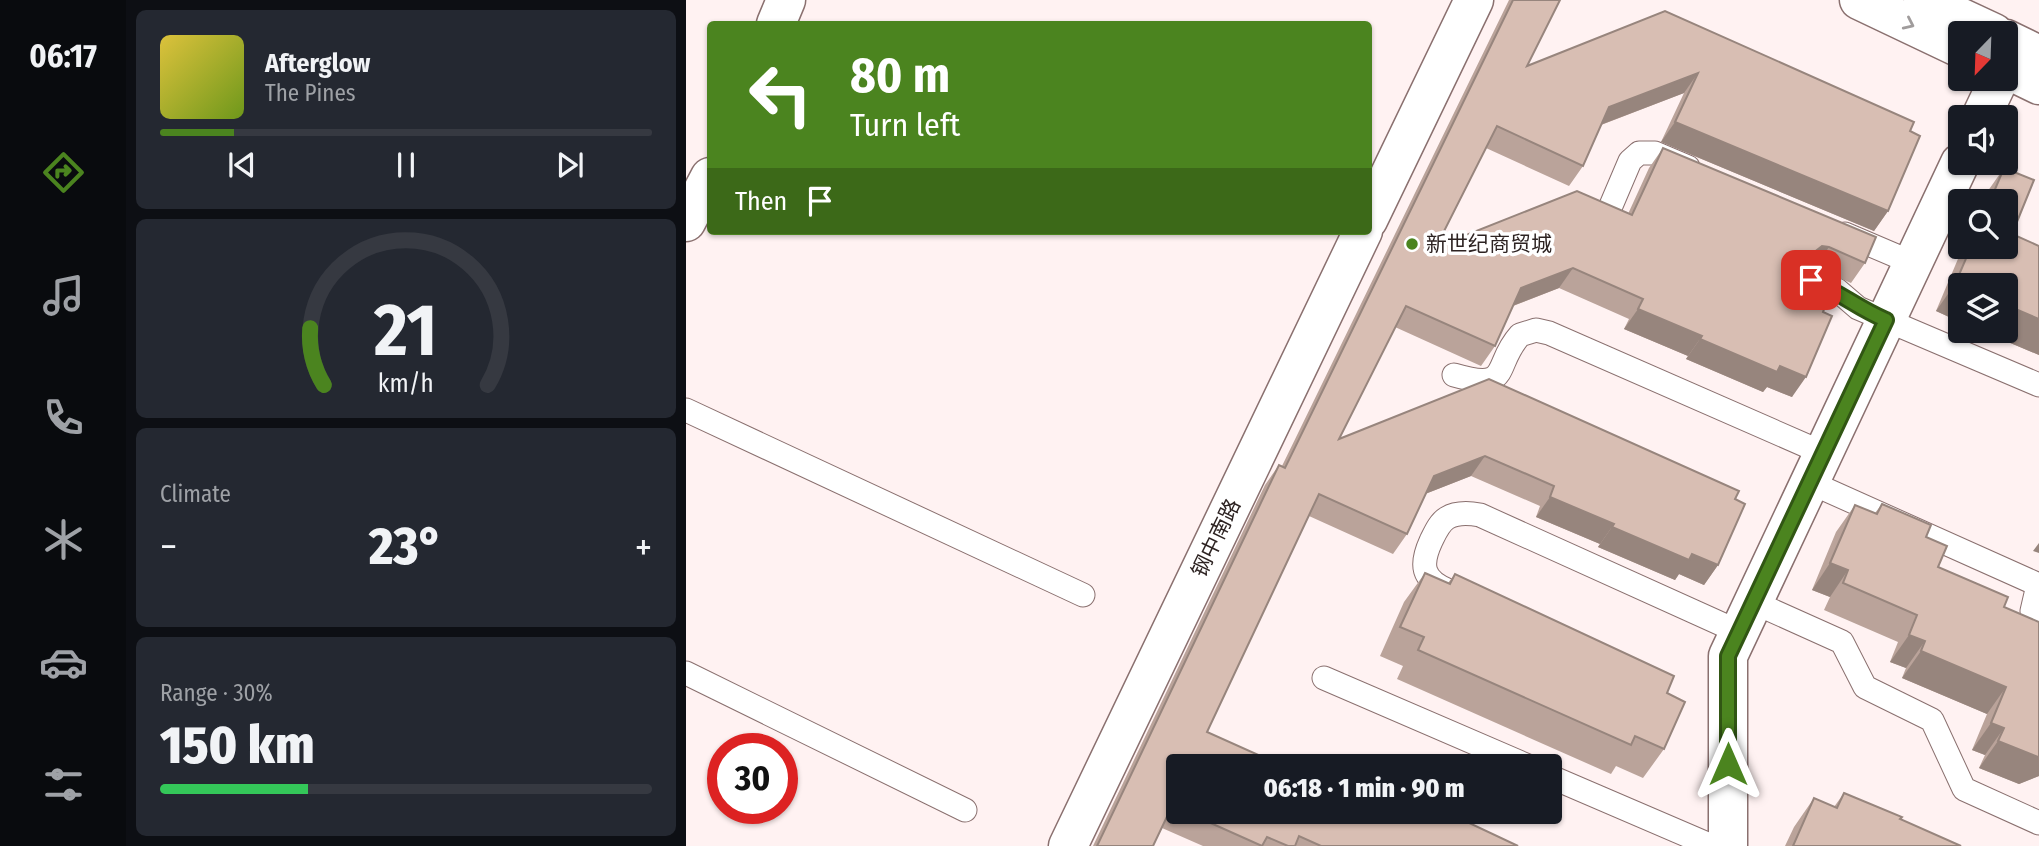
<!DOCTYPE html>
<html lang="en">
<head>
<meta charset="utf-8">
<style>
  :root { --surface:#171b24; --page:#242831; --text:#f1f3f6; --muted:#9ea1a6; --line:#363941; --accent:#4b841f }
  body { margin:0; font-family:"Fira Sans Condensed","Noto Sans SC",sans-serif; background:var(--page); color:var(--text); height:100vh; display:flex; flex-direction:column; font-size:26px; white-space:nowrap }
  * { box-sizing:border-box; margin:0 }
  p { font-size:23px; color:var(--muted) }
  .icon { flex:none; width:38px; height:38px; fill:none; stroke:currentColor; stroke-width:2; stroke-linecap:round; stroke-linejoin:round }
  .map { position:relative; flex:1; overflow:hidden }
  .drawer { display:flex; flex-direction:column; gap:10px; padding:10px; background:#0d0f14; width:560px }
  .drawer>* { flex:none }
  .banner { position:absolute; left:21px; top:21px; width:665px; height:214px; border-radius:7px; box-shadow:0 2px 5px #0004; background:#4b841f; color:#fff; overflow:hidden }
  .needle { width:46px; rotate:203deg }
  .fabs { position:absolute; left:1262px; top:21px; display:grid; gap:14px }
  .fabs a { display:grid; place-items:center; width:70px; height:70px; border-radius:7px; background:var(--surface); box-shadow:0 2px 5px #0004; font-size:35px }
  .speed { position:absolute; left:21px; top:733px; display:flex; gap:14px; font-size:35px; font-weight:700; text-align:center }
  .speed>* { display:grid; place-content:center; width:91px; height:91px; border-radius:50%; background:var(--surface); box-shadow:0 2px 5px #0004; line-height:1 }
  .speed .limit { border:10px solid #d22; background:#fff; color:#111 }
  .pin { position:absolute; display:grid; place-items:center; width:60px; height:60px; color:#fff; margin:-30px; border-radius:14px; box-shadow:0 4px 10px #0006 }
  .me { position:absolute; width:77px; margin:-38px; rotate:0deg; stroke-linejoin:round; filter:drop-shadow(0 0 5px #0008) }
  .turn { display:flex; align-items:center; gap:24px; height:147px; padding:0 28px; font-size:32px }
  .turn .icon { width:91px; height:91px; stroke-width:2.5 }
  .turn b { display:block; font-size:49px; line-height:60px }
  .then { display:flex; align-items:center; height:66px; padding:0 28px; background:#0003; gap:14px; font-size:26px }
  .big { font-size:52px; font-weight:800; line-height:1.1 }
  .drawer .widget { flex:1; display:flex; flex-direction:column; justify-content:center; gap:10px; min-width:0; padding:0 24px; border-radius:10px; background:var(--page) }
  .drawer .dial { align-items:center; gap:0 }
  .dial svg { height:182px; overflow:visible; fill:none; stroke:var(--line); stroke-width:7; stroke-linecap:round; text-anchor:middle }
  .dial text { fill:var(--text); stroke:none }
  .song { display:flex; align-items:center; gap:21px }
  .cover { width:84px; height:84px; border-radius:10px; background:linear-gradient(135deg,hsl(50 70% 55%),hsl(80 70% 35%)) }
  .played { height:7px; border-radius:4px; background:linear-gradient(90deg,var(--accent) 15%,var(--line) 15%) }
  .keys { display:flex; justify-content:space-around; direction:ltr }
  .heat { display:flex; justify-content:space-between; align-items:center; font-size:38px; direction:ltr }
  .charge { height:10px; border-radius:5px; background:linear-gradient(90deg,#34c759 30%,var(--line) 0) }
  .trip { position:absolute; left:480px; top:754px; width:396px; height:70px; border-radius:7px; background:var(--surface); box-shadow:0 2px 5px #0004; font-weight:800; line-height:70px; text-align:center }
  main { display:flex; flex:1; min-height:0 }
  .tab-bar { display:flex; flex-direction:column; width:126px; justify-content:space-around; align-items:center; background:#090b0e; color:var(--muted) }
  .tab-bar .icon { width:49px; height:49px }
  .tab-bar .on { color:var(--accent) }
  .tab-bar b { font-size:32px; color:var(--text) }
  .map>svg:first-child { display:block }
  .lines { fill:none; stroke-linecap:round; stroke-linejoin:round }
  .lane-casing { stroke:#8a706f; stroke-width:25 }
  .street-casing { stroke:#8a706f; stroke-width:41 }
  .secondary-casing { stroke:#8a706f; stroke-width:41 }
  .lane { stroke:#fff; stroke-width:23 }
  .street { stroke:#fff; stroke-width:38 }
  .secondary { stroke:#fff; stroke-width:38 }
  .wall { fill:#baa39a }
  .shaded-wall { fill:#97857d }
  .building { fill:#d8beb3; stroke:#97857d; stroke-width:2 }
  .oneway { stroke:#a09c9c }
  .route-casing { stroke:#315614; stroke-width:18 }
  .route { stroke:#4b841f; stroke-width:12 }
  .poi-dot { fill:#4b841f; stroke:#fff; stroke-width:2.5 }
  .labels { text-anchor:middle; dominant-baseline:central; stroke-width:7; stroke-linejoin:round; paint-order:stroke }
  .poi-label { font-size:21px; fill:#2d2322; stroke:#fff; text-anchor:start }
  .street-label { font-size:21px; fill:#2d2322; stroke:#fff }
</style>
</head>
<body>
<main>
<nav class="tab-bar">
<b>06:17</b>
<svg class="icon on" aria-label="directions" viewBox="0 0 24 24"><path d="M12 3l9 9-9 9-9-9zM9 14v-3h6M13 9l2 2-2 2"/></svg>
<svg class="icon" aria-label="music" viewBox="0 0 24 24"><path d="M9 18V5l10-2v13"/><circle cx="6" cy="18" r="3"/><circle cx="16" cy="16" r="3"/></svg>
<svg class="icon" aria-label="phone" viewBox="0 0 24 24"><path d="M5 4h4l2 5-3 2q2 4 5 5l2-3 5 2v4C11 20 4 13 5 4z"/></svg>
<svg class="icon" aria-label="climate" viewBox="0 0 24 24"><path d="M12 3v18M4 7l16 10M4 17L20 7"/></svg>
<svg class="icon" aria-label="car" viewBox="0 0 24 24"><path d="M5 17H2v-5l4-1 3-4h7l3 4 3 1v5h-3M9 17h6M6 11h13"/><circle cx="7" cy="17" r="2"/><circle cx="17" cy="17" r="2"/></svg>
<svg class="icon" aria-label="filters" viewBox="0 0 24 24"><path d="M4 7h16M4 17h16"/><circle cx="9" cy="7" r="2"/><circle cx="15" cy="17" r="2"/></svg>
</nav>
<section class="drawer">
<div class="widget">
<div class="song"><i class="cover"></i><div><b>Afterglow</b><p>The Pines</p></div></div>
<div class="played"></div>
<div class="keys"><svg class="icon" aria-label="previous" viewBox="0 0 24 24"><path d="M18 5L8 12l10 7zM5 5v14"/></svg><svg class="icon" aria-label="pause" viewBox="0 0 24 24"><path d="M8 5v14M16 5v14"/></svg><svg class="icon" aria-label="next" viewBox="0 0 24 24"><path d="M6 5l10 7-10 7zM19 5v14"/></svg></div>
</div>
<div class="widget dial"><svg viewBox="0 0 100 80">
<path d="M14 69A42 42 0 1 1 86 69"/>
<path d="M14 69A42 42 0 0 1 8 44" stroke="#4b841f"/>
<text x="50" y="56" font-size="32" font-weight="700">21</text>
<text x="50" y="72" font-size="11">km/h</text>
</svg></div>
<div class="widget"><p>Climate</p>
<div class="heat"><a>−</a><b class="big">23°</b><a>+</a></div>
</div>
<div class="widget"><p>Range · 30%</p><b class="big">150 km</b><div class="charge"></div></div>
</section>
<div class="map">
<svg width="1353" height="846" viewBox="0 0 1353 846">
  <rect width="100%" height="100%" fill="#fff2f2"/>
  <g class="lines">
    <g class="lane-casing">
      <g id="lane">
        <polyline points="921,215 944,161 953,153 969,153 1002,167"/>
        <polyline points="1159,234 1227,263"/>
        <polyline points="1125,280 1151,290 1172,308 1353,385"/>
        <path d="M768,375C827,392 806,366 834,335L850,330L863,333L1137,453"/>
        <polyline points="0,410 397,595"/>
        <polyline points="1123,482 1353,585"/>
        <polyline points="1352,585 1346,611 1353,634"/>
        <path d="M761,590C736,579 734,565 745,541C749,533 753,523 761,518C771,512 783,513 794,515L1053,632"/>
        <polyline points="1067,602 1156,642 1179,687 1246,720 1278,789 1353,823"/>
        <polyline points="0,673 279,810"/>
        <polyline points="638,678 842,766"/>
        <polyline points="863,776 1026,846"/>
      </g>
    </g>
    <g class="street-casing">
      <g id="street">
        <polyline points="90,24 100,0"/>
        <polyline points="1295,117 1313,79"/>
        <polyline points="682,220 788,0"/>
        <polyline points="0,222 24,177"/>
        <polyline points="382,846 677,231"/>
        <polyline points="1042,846 1042,656 1274,163"/>
      </g>
    </g>
    <g class="secondary-casing">
      <g id="secondary">
        <polyline points="1173,0 1274,48"/>
        <polyline points="1237,0 1308,33"/>
        <polyline points="1320,39 1353,55"/>
        <polyline points="1320,69 1353,85"/>
      </g>
    </g>
    <use href="#lane" class="lane"/>
    <use href="#street" class="street"/>
    <use href="#secondary" class="secondary"/>
  </g>
  <g class="wall">
    <polygon points="823,0 874,0 841,66 979,11 1224,131 1202,211 1188,231 975,142 998,93 915,125 897,166 883,186 800,148 750,247 942,214 963,168 977,148 1179,263 1165,283 1128,267 1137,312 1106,397 1081,387 1077,392 1000,359 1002,356 938,329 943,319 873,288 827,306 809,346 795,366 709,327 653,439 803,379 1049,499 1032,565 1018,585 993,574 989,580 912,547 914,544 850,517 854,506 785,476 739,494 721,534 707,554 623,516 492,766 492,812 760,812 832,846 517,846 476,828 467,846 407,846 579,485 593,465 596,466"/>
    <polygon points="1318,168 1326,234 1353,246 1353,355 1296,331 1320,331 1274,285 1274,322 1250,311 1277,247 1320,247 1320,201 1296,201 1299,195"/>
    <polygon points="1196,504 1240,537 1252,567 1318,607 1353,622 1353,776 1333,784 1293,768 1299,755 1286,750 1301,714 1216,678 1220,668 1204,662 1212,642 1138,610 1144,597 1126,590 1150,532 1169,505 1189,513"/>
    <polygon points="739,573 762,583 769,574 981,693 978,749 957,778 930,766 925,774 711,679 717,666 694,656 718,602"/>
    <polygon points="1158,793 1214,819 1275,846 1099,846 1108,827 1128,798 1148,807"/>
  </g>
  <g class="shaded-wall">
    <polygon points="1012,73 998,93 909,127 923,107"/>
    <polygon points="989,122 1202,211 1188,231 975,142"/>
    <polygon points="1136,246 1143,247 1129,267 1122,266 1126,254"/>
    <polygon points="887,268 873,288 821,308 835,288"/>
    <polygon points="1269,284 1274,286 1274,322 1250,311"/>
    <polygon points="1320,305 1353,319 1353,355 1296,331 1320,331"/>
    <polygon points="952,309 1016,336 1002,356 938,329"/>
    <polygon points="1014,339 1094,366 1120,377 1106,397 1081,387 1077,392 1000,359"/>
    <polygon points="799,456 785,476 734,496 748,476"/>
    <polygon points="864,497 928,524 914,544 850,517"/>
    <polygon points="926,527 1006,554 1032,565 1018,585 993,574 989,580 912,547"/>
    <polygon points="1353,543 1353,553 1347,551"/>
    <polygon points="1144,563 1162,570 1144,597 1126,590"/>
    <polygon points="1223,635 1239,641 1220,668 1204,662"/>
    <polygon points="1235,651 1320,687 1301,714 1216,678"/>
    <polygon points="1305,723 1318,728 1299,755 1286,750"/>
    <polygon points="1312,741 1353,757 1353,776 1333,784 1293,768"/>
  </g>
  <g class="building">
    <polygon points="827,0 874,0 841,66 979,11 1228,122 1224,131 1234,136 1202,211 989,122 1012,73 923,107 897,166 811,126 750,247 891,191 946,215 977,148 1190,237 1179,263 1143,247 1136,246 1126,254 1129,269 1150,279 1137,312 1146,316 1120,377 1094,366 1091,372 1014,339 1016,336 952,309 957,299 887,268 835,288 809,346 720,306 653,439 803,379 1053,491 1049,499 1059,504 1032,565 1006,554 1003,560 926,527 928,524 864,497 868,486 799,456 748,476 721,534 633,494 521,732 597,766 492,766 492,809 486,806 467,846 411,846 593,465 599,468"/>
    <polygon points="1318,168 1348,180 1326,234 1353,246 1353,319 1320,305 1320,285 1274,286 1269,284 1285,247 1320,247 1320,201 1304,201"/>
    <polygon points="1196,504 1245,525 1240,537 1261,546 1252,567 1322,597 1318,607 1353,622 1353,757 1352,757 1312,741 1318,728 1305,723 1320,687 1235,651 1239,641 1223,635 1231,615 1157,583 1162,570 1144,563 1169,505 1191,514"/>
    <polygon points="739,573 764,584 769,574 988,676 981,693 999,702 978,749 949,736 945,745 732,650 738,637 714,627"/>
    <polygon points="1158,793 1216,817 1214,819 1275,846 1107,846 1128,798 1151,808"/>
    <polygon points="500,812 760,812 832,846 635,846 613,836 609,846 602,846 581,837 576,846"/>
  </g>
  <defs><path id="oneway-chevron" d="M-2-3.5L2.5 0L-2 3.5" fill="none" stroke-width="1.6" stroke-linecap="round" stroke-linejoin="round" transform="scale(1.75)"/></defs>
  <use class="oneway" href="#oneway-chevron" transform="translate(1223 24) rotate(25)"/>
  <g class="lines">
    <g class="route-casing">
      <path id="route" d="M1042,764V656L1200,320C1173,309 1152,291 1125,280"/>
    </g>
    <use href="#route" class="route"/>
  </g>
  <circle class="poi-dot" cx="726" cy="244" r="7"/>
  <g class="labels">
    <g class="poi-label">
      <text x="740" y="244">新世纪商贸城</text>
    </g>
    <g class="street-label">
      <text transform="translate(530 538) rotate(-64)">钢中南路</text>
    </g>
  </g>
</svg>
<div class="fabs">
<a><svg class="needle" viewBox="-14 -14 28 28"><path d="M0-13l5 13h-10z" fill="#e53935"/><path d="M0 13l5-13h-10z" fill="#9ea1a6"/></svg></a>
<a><svg class="icon" aria-label="sound" viewBox="0 0 24 24"><path d="M4 9h4l5-4v14l-5-4H4zM17 9q2 3 0 6"/></svg></a>
<a><svg class="icon" aria-label="search" viewBox="0 0 24 24"><circle cx="10" cy="10" r="6"/><path d="M15 15l6 6"/></svg></a>
<a><svg class="icon" aria-label="layers" viewBox="0 0 24 24"><path d="M12 4l9 5-9 5-9-5zM3 14l9 5 9-5"/></svg></a>
</div>
<div class="speed"><div class="limit">30</div></div>
<div class="pin" style="left:1125px;top:280px;background:#d93025"><svg class="icon" aria-label="arrive" viewBox="0 0 24 24"><path d="M6 21V4h12l-3 4 3 4H6"/></svg></div>
<svg class="me" style="left:1042px;top:764px" viewBox="-20 -20 40 40"><path d="M0-17L14 15 0 8-14 15z" fill="#4b841f" stroke="#fff" stroke-width="4"/></svg>
<div class="trip">06:18 · 1 min · 90 m</div>
<div class="banner">
<div class="turn"><svg class="icon" aria-label="left" viewBox="0 0 24 24"><path d="M17 20v-9H6M10 6l-5 5 5 5"/></svg><div><b>80 m</b>Turn left</div></div>
<div class="then">Then<svg class="icon" aria-label="arrive" viewBox="0 0 24 24"><path d="M6 21V4h12l-3 4 3 4H6"/></svg></div>
</div>
</div>
</main>
</body>
</html>
